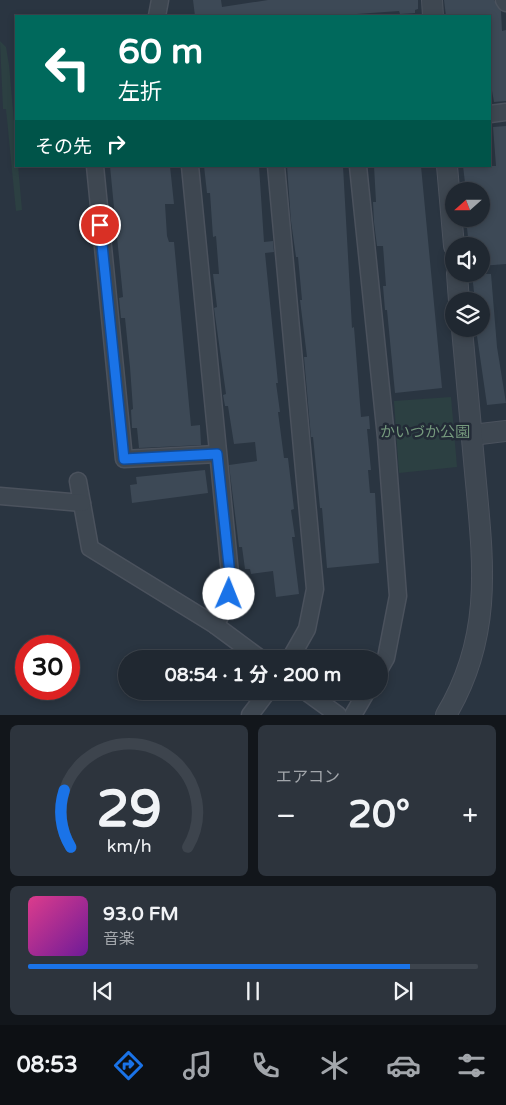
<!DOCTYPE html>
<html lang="ja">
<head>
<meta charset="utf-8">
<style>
  :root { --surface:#202831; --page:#2d343d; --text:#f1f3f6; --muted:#a2a6ab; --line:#3d444d; --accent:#1a73e8 }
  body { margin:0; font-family:"Varela Round","Noto Sans JP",sans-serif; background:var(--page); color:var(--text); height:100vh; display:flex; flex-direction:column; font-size:19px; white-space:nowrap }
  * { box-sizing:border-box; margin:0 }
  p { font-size:16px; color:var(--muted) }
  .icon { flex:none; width:28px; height:28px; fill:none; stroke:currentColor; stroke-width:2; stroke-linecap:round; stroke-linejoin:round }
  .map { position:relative; height:715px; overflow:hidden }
  .panel { display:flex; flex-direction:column; gap:10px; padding:10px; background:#12161b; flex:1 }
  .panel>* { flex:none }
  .top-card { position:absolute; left:15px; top:15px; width:476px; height:152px; border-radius:0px; box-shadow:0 2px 8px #0003,0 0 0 1px var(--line); background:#00695c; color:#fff; overflow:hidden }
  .needle { width:32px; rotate:249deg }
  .buttons { position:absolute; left:445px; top:182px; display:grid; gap:10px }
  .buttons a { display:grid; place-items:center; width:45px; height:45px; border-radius:50%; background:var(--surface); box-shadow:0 2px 8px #0003,0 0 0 1px var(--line); font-size:25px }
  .speed { position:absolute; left:15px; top:635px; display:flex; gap:10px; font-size:25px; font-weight:700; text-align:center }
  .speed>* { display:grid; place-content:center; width:65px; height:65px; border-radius:50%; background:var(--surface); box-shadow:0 2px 8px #0003,0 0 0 1px var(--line); line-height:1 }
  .speed .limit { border:8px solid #d22; background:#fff; color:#111 }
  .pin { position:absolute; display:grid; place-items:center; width:42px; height:42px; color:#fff; margin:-21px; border:2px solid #fff; border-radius:50%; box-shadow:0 1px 5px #0007 }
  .me { position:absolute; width:55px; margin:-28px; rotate:1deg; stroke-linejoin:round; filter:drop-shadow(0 0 4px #0008) }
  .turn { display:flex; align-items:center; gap:18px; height:105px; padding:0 20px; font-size:22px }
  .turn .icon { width:65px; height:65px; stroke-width:2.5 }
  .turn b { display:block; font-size:35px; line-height:42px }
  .then { display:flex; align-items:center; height:48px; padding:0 20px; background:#0003; gap:10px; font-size:19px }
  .big { font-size:38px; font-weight:700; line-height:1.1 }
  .panel .tile { flex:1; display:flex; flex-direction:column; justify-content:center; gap:8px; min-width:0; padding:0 18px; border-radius:8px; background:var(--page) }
  .panel .dial { align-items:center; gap:0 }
  .dial svg { height:130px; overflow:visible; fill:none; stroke:var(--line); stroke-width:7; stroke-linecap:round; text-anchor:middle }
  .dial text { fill:var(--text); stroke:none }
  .song { display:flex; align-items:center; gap:15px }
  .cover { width:60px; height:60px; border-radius:8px; background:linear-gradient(135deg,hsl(330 70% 55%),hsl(280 70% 35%)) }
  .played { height:5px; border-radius:2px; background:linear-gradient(90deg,var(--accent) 85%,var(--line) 85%) }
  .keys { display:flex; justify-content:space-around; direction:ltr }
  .heat { display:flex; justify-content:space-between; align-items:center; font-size:28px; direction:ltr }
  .panel .tiles { flex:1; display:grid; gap:10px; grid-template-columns:1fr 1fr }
  .tile:last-child { grid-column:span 2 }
  .trip { position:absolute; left:118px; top:650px; width:270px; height:50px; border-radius:25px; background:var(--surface); box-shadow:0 2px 8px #0003,0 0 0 1px var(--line); font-weight:700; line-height:50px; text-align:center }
  .tab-bar { display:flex; height:80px; justify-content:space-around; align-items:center; background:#0d1014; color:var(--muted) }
  .tab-bar .icon { width:35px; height:35px }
  .tab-bar .selected { color:var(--accent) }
  .tab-bar b { font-size:22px; color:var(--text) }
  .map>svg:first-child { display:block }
  .green { fill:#2c4042 }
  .building { fill:#3d4956 }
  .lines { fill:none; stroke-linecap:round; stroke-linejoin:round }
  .minor-casing { stroke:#4b525d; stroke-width:19 }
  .tertiary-casing { stroke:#4b525d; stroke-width:22 }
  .minor { stroke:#3e4751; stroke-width:16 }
  .tertiary { stroke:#3e4751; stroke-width:20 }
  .route-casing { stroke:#114b97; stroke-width:12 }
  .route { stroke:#1a73e8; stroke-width:9 }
  .labels { text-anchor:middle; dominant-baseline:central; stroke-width:5; stroke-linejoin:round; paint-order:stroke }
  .park-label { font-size:15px; fill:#75997d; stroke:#232b37 }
</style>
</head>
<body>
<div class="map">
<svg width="506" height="715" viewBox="0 0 506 715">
  <rect width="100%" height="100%" fill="#2a3541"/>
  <g class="green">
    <polygon points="0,41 6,47 9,65 22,210 16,211 6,109 3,109"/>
    <polygon points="451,397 457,467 399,473 394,401"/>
  </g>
  <g class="building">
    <polygon points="193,0 221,0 222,7 268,0 418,0 418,9 415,10 415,13 400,14 399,11 357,14 358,16 195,16"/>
    <polygon points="444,0 494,0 501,11 502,31 506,30 506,101 494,102 490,79 490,16 446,16"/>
    <polygon points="506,126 506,264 481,266 481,246 469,246 466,219 481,219 481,191 466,191 463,166 496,166 493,127"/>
    <polygon points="110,166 170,166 174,204 165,204 167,236 169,242 174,242 191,426 200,425 201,445 139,448 137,428 132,428 131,410 133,409 130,367 125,318 121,318 119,298 123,297 117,237 114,237 112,218 115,218"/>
    <polygon points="204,166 259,166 264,242 273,241 274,252 265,253 278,383 276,383 280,412 278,412 284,458 288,458 294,509 291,510 295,537 292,537 299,594 276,597 273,571 251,574 250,569 245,569 242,547 239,547 229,465 257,461 255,442 234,444 228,406 225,406 223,395 226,394 214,308 217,307 213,274 219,274 216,236 213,237 210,193 207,193"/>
    <polygon points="287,166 343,166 352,328 354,327 361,417 369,416 370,429 367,429 371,470 368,470 370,493 375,493 379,563 327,568 322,508 320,508 313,437 311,437 304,357 307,357 300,300 302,300 298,257 296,257 291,221"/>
    <polygon points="374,166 421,166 442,388 395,393 387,310 385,310 383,286 386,286 383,246 377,246 374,222 373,202 376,202"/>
    <polygon points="472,274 491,274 497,347 506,403 487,405 476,329 481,329 481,301 475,301"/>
    <polygon points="205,470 208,493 132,503 130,485 137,484 136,477"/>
  </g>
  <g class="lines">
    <g class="minor-casing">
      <g id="minor">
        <polyline points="504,0 506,3"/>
        <polyline points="157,16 160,0"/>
        <polyline points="490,114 506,112"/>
        <polyline points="95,166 124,459 217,454"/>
        <polyline points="190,166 231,584 227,604 215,625"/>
        <polyline points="276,166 315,589 307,629 290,659"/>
        <polyline points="358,166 386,437 398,596 386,658 379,670"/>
        <polyline points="78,481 90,548 215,625 261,659"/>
        <polyline points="0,496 82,503"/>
        <polyline points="305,691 338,715"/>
        <polyline points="250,715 268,691"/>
        <polyline points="353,715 367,691"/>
      </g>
    </g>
    <g class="tertiary-casing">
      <g id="tertiary">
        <polyline points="432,0 433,16"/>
        <polyline points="447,166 454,246"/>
        <polyline points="457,274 459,301"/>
        <polyline points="472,435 506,431"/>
        <path d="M446,715C494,635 483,560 475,472C471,424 466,377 462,329"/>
      </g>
    </g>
    <use href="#minor" class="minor"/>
    <use href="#tertiary" class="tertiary"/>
  </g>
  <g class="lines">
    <g class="route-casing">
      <polyline id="route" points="100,225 124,459 217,454 231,584 229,594"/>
    </g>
    <use href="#route" class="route"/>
  </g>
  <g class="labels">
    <g class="park-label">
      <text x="425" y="432">かいづか公園</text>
    </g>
  </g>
</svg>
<div class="buttons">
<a><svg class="needle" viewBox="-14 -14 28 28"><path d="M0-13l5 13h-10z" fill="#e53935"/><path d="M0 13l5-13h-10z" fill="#a2a6ab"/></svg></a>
<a><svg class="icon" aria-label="sound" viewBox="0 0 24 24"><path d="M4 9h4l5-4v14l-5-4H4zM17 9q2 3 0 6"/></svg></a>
<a><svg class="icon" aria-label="layers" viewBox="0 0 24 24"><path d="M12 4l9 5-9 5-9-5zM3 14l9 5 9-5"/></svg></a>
</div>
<div class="speed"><div class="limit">30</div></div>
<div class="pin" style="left:100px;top:225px;background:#d93025"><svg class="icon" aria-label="arrive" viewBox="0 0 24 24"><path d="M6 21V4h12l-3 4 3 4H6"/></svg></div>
<svg class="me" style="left:229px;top:594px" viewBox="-20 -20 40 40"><circle r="19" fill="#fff"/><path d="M0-13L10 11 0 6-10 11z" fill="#1a73e8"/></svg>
<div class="trip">08:54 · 1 分 · 200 m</div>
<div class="top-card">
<div class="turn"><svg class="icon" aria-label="left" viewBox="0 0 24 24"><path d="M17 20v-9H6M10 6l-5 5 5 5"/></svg><div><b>60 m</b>左折</div></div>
<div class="then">その先<svg class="icon" aria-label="right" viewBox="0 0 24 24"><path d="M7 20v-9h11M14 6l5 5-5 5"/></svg></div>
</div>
</div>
<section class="panel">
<div class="tiles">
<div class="tile dial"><svg viewBox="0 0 100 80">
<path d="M14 69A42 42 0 1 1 86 69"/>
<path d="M14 69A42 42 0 0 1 10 34" stroke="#1a73e8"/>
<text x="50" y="56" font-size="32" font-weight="700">29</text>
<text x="50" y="72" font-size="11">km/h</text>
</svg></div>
<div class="tile"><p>エアコン</p>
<div class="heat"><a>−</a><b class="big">20°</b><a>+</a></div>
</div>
<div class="tile">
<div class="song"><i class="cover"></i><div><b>93.0 FM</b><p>音楽</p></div></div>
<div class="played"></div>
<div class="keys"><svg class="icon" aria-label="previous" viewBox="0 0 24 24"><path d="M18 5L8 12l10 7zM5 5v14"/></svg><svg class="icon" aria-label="pause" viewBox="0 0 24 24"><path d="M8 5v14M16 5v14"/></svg><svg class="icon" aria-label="next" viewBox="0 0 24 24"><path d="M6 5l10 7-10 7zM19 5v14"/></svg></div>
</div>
</div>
</section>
<nav class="tab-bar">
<b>08:53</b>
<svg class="icon selected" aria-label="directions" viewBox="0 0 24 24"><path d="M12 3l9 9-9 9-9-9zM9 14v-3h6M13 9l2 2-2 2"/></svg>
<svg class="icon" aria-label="music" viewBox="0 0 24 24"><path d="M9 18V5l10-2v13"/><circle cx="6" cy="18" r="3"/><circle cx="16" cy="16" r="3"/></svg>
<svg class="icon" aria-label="phone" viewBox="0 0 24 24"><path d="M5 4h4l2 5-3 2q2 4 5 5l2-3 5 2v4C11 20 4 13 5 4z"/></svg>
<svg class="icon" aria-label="climate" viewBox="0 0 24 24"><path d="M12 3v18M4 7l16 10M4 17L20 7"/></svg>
<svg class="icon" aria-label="car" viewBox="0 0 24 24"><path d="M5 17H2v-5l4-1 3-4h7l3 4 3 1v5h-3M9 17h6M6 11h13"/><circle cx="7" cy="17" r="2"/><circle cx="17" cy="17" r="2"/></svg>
<svg class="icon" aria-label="filters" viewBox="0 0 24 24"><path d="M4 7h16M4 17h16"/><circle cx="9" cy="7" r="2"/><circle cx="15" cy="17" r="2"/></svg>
</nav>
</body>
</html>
